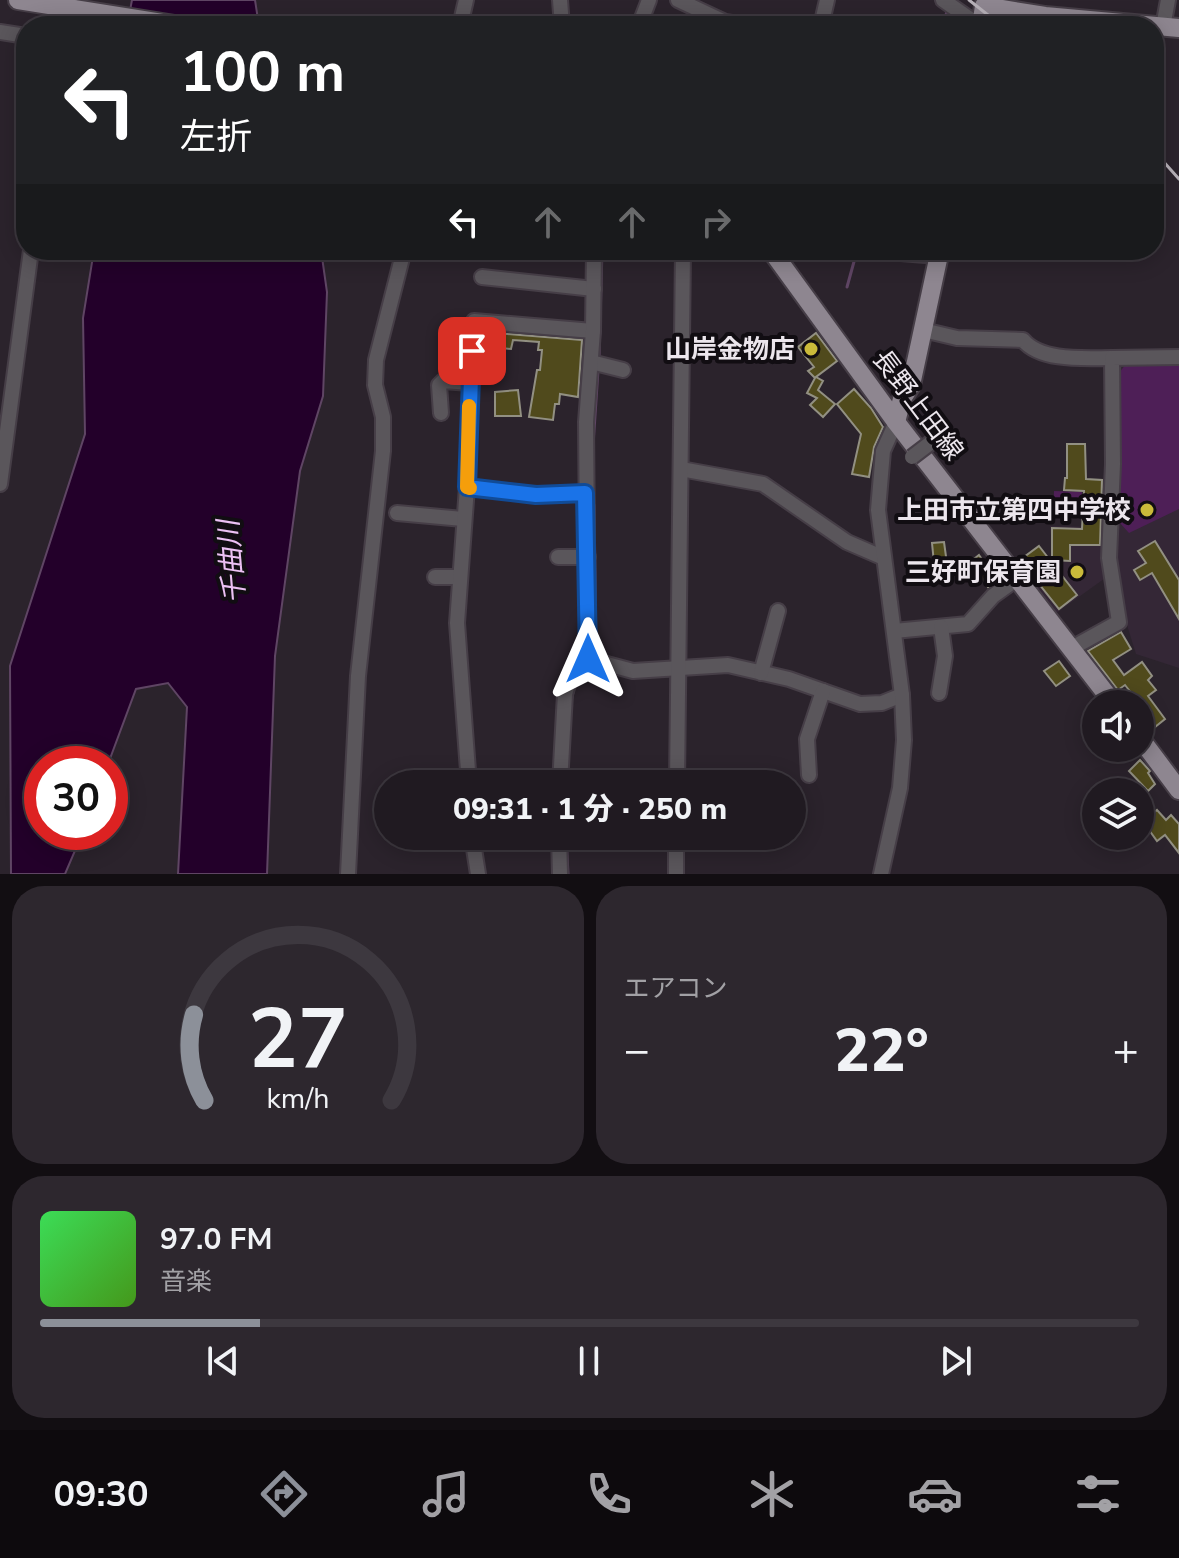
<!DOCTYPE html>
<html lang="ja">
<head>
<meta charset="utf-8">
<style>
  :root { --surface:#201a21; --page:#2d272e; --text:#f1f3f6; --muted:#a2a1a5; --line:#3d383f; --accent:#8c9099 }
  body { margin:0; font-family:"Nunito Sans","Noto Sans JP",sans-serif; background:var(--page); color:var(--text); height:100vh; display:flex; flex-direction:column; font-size:30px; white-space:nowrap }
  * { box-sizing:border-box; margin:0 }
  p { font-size:26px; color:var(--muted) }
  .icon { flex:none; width:44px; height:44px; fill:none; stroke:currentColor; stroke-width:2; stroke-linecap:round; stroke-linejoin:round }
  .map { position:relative; height:874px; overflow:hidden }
  .details { display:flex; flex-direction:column; gap:12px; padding:12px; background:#120e12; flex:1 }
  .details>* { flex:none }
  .banner { position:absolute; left:16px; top:16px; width:1148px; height:244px; border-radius:32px; box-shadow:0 4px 20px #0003,0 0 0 2px var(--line); background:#202124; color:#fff; overflow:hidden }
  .buttons { position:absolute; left:1082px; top:690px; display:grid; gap:16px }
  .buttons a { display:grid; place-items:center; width:72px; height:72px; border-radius:50%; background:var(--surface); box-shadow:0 4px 20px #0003,0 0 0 2px var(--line); font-size:40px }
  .speed { position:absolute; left:24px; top:746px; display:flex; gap:16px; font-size:40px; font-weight:700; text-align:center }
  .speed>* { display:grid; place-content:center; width:104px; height:104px; border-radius:50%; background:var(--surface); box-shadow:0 4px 20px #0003,0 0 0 2px var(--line); line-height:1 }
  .speed .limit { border:12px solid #d22; background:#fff; color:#111 }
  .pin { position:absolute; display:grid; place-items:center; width:68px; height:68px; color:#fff; margin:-34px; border-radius:16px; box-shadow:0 4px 12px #0006 }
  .me { position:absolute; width:88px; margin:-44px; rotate:0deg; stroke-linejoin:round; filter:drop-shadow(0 0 6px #0008) }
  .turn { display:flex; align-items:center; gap:28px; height:168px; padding:0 32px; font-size:36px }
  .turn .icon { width:104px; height:104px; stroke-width:2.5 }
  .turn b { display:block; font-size:56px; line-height:68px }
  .lanes { display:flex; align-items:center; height:76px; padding:0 32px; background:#0003; justify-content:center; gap:40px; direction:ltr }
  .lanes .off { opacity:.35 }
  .big { font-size:60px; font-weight:800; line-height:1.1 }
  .details .card { flex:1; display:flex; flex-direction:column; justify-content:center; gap:12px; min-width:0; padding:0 28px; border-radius:32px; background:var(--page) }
  .details .dial { align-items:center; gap:0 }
  .dial svg { height:208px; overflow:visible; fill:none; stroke:var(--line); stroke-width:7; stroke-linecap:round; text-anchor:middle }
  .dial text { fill:var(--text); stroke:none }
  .song { display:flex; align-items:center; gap:24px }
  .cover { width:96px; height:96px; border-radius:12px; background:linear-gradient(135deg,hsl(130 70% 55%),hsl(100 70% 35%)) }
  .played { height:8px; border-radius:4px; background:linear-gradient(90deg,var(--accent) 20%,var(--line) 20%) }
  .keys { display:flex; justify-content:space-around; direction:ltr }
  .heat { display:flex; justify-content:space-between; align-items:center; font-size:44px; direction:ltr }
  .details .tiles { flex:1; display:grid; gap:12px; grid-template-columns:1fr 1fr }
  .card:last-child { grid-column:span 2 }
  .trip { position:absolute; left:374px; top:770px; width:432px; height:80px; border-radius:40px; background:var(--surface); box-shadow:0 4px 20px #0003,0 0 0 2px var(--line); font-weight:800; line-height:80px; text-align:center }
  .menu { display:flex; height:128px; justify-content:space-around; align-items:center; background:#0d0a0d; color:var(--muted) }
  .menu .icon { width:56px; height:56px }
  .menu .selected { color:var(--accent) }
  .menu b { font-size:36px; color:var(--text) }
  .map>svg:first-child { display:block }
  .built { fill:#342736 }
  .green { fill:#4e1f57 }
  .water { fill:#23002a; stroke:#5f4564; stroke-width:2 }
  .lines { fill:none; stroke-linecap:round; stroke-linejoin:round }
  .stream { stroke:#5f4564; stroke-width:3 }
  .building { fill:#504a1c; stroke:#929082; stroke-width:2 }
  .minor-casing { stroke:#463e47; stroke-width:18 }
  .major-casing { stroke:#463e47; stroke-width:22 }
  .minor { stroke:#5a565b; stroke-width:14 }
  .major { stroke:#8e8690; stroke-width:18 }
  .rail { stroke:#b7b1b8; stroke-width:3 }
  .minor-bridge-casing { stroke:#463e47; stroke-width:18; stroke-linecap:butt }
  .minor-bridge { stroke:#5a565b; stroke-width:14 }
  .route-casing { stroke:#114b97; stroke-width:20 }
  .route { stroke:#1a73e8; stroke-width:14 }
  .slow { stroke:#f59e0b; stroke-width:14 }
  .poi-dot { fill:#caba3a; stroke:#110d12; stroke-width:3 }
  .labels { text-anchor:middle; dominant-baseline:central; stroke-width:8; stroke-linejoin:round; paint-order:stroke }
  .poi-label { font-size:26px; font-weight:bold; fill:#ece6ed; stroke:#110d12; text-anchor:end }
  .street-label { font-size:26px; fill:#ece6ed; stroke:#110d12 }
  .water-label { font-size:28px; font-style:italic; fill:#ecc1f4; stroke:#110d12 }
</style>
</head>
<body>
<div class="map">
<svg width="1179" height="874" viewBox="0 0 1179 874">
  <rect width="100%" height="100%" fill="#2b232c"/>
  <g class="built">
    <polygon points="1115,361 1179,362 1179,668 1136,654 1122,609 1112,557"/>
    <polygon points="1050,526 1104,527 1108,576 1055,614 1032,584 1054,567"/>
  </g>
  <g class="green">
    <polygon points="1126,364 1179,365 1179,509 1129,533 1120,523 1119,373"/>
    <polygon points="1054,491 1082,492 1081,518 1053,516"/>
  </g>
  <g class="water">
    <polygon points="132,0 255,0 259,26 127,26"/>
    <polygon points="94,250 321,250 327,292 323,396 300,471 275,656 267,874 178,874 187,707 168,683 136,689 108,764 42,764 42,832 83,832 65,874 11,874 10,666 85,434 83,318"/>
  </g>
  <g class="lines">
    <g class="stream">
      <polyline points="944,26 947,10"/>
      <polyline points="847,287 855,258"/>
      <polyline points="599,358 602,250"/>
      <polyline points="593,446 598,370"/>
      <polyline points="594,505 596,650 594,658"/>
      <path d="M567,784C568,763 567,700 576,684C581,676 589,674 592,665"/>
      <polyline points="566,836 568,874"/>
    </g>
  </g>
  <g class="building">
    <polygon points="496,333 582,340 578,397 560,394 559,404 555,404 553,420 529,417 537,370 540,370 542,350 538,350 539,342 513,340 511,349 494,347"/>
    <polygon points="816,333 837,361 816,377 823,381 818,390 835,404 823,417 810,405 817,398 807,393 815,378 808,371 814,367 798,347"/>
    <polygon points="854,389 871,408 883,427 874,447 869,477 852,474 861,434 837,404"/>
    <polygon points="518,390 521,416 495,416 495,392"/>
    <polygon points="1067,444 1085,444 1086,479 1102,480 1100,545 1070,545 1070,561 1052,560 1052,528 1082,529 1084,491 1064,490 1065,478 1067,478"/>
    <polygon points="1155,541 1179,580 1179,619 1152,573 1140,580 1134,570 1146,563 1138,551"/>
    <polygon points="944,542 948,571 935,573 932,543"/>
    <polygon points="1039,546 1077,595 1059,609 1020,560"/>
    <polygon points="979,555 997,581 988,587 978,571 971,577 964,567"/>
    <polygon points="1121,632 1131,649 1113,660 1124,675 1142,662 1152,676 1148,680 1156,690 1148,696 1165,719 1150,731 1140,717 1140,704 1125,685 1118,690 1088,651"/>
    <polygon points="1059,661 1070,676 1056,686 1044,671"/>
    <polygon points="1140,760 1150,771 1148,773 1155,784 1148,791 1129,771"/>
    <polygon points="1157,810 1166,820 1171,815 1179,824 1179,853 1165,835 1157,841 1149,830 1140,837 1140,824"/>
  </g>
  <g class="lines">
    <g class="minor-casing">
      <g id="minor">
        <polyline points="560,0 562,26"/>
        <polyline points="678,0 725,22 752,26"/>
        <polyline points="943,0 980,26"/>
        <polyline points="66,26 70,0"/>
        <polyline points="460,26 466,0"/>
        <polyline points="639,26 649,0"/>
        <polyline points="821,26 827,0"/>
        <polyline points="1163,27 1168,0"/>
        <polyline points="0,32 26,36"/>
        <polyline points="863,250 938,256"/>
        <polyline points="482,277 594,289"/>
        <path d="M923,330L957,338L1023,340C1041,362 1086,358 1112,358"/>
        <polyline points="591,362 623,370"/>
        <polyline points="441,413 439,385 443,381 470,383"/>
        <polyline points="681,469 763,484 847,542 884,558"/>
        <polyline points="0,484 31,250"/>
        <polyline points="467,487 536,495 585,493"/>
        <polyline points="397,513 463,519"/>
        <polyline points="558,557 588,557"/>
        <polyline points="435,577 460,577"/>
        <polyline points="894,631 968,624 993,596 1018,578"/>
        <polyline points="1072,648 1119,622 1109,558 1113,464 1112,358 1179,357"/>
        <polyline points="588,659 633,671 728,665 789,679 860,704 882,703 902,695"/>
        <polyline points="761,673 778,611"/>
        <polyline points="939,693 945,656 941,627"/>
        <polyline points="809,775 807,739 823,691"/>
        <polyline points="469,784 457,623 467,487 474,321 593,331"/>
        <polyline points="560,784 565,694 570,678 588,659 586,422 593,331 594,250"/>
        <polyline points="677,784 683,250"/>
        <polyline points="472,836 478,874"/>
        <polyline points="559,836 560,874"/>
        <polyline points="348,874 358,676 383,451 383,417 375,385 376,360 404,250"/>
        <polyline points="676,874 676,836"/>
        <polyline points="881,874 900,788 904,740 902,695 878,510 883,451 896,422"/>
      </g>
    </g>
    <g class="major-casing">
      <g id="major">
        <polyline points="18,0 181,26"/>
        <polyline points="981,26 984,6 1045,16 1179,28"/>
        <polyline points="771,250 896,422 1114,704"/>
        <polyline points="896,422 902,399 911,385 940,250"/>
        <polyline points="1140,738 1179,790"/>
      </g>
    </g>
    <use href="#minor" class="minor"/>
    <use href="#major" class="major"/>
    <g class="rail">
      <polyline points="969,0 1002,26"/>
      <polyline points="1154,151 1179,179"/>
    </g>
    <g class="minor-bridge-casing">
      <polyline id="minor-bridge" points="912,457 933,441"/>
    </g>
    <use href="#minor-bridge" class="minor-bridge"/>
  </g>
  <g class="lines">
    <g class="route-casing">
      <polyline id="route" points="472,351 467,487 536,495 585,493 588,659"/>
    </g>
    <use href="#route" class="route"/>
    <polyline class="slow" points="469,406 467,487 470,488"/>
  </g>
  <g class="poi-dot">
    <circle cx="811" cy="349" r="8"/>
    <circle cx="1147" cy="510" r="8"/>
    <circle cx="1077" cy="572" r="8"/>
  </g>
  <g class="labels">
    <g class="poi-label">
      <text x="795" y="349">山岸金物店</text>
      <text x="1131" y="510">上田市立第四中学校</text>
      <text x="1061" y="572">三好町保育園</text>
    </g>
    <g class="street-label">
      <text transform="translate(918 405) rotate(53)">長野上田線</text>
    </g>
    <g class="water-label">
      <text transform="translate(232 562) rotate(-95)">千曲川</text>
    </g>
  </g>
</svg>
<div class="buttons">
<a><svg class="icon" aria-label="sound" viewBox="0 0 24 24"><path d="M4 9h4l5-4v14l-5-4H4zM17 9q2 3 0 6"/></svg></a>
<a><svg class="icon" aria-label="layers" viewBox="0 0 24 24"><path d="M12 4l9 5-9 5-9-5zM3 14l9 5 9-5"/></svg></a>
</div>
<div class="speed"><div class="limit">30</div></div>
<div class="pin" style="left:472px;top:351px;background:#d93025"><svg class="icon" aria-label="arrive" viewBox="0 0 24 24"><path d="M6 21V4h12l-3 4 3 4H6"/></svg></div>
<svg class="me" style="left:588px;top:659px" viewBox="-20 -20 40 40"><path d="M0-17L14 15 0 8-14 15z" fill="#1a73e8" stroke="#fff" stroke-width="4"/></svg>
<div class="trip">09:31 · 1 分 · 250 m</div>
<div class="banner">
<div class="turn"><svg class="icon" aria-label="left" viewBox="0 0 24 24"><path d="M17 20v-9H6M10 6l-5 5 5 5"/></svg><div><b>100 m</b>左折</div></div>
<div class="lanes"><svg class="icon" aria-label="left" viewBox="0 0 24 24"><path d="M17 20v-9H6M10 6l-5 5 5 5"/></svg><svg class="icon off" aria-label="ahead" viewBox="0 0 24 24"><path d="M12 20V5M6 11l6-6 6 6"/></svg><svg class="icon off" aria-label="ahead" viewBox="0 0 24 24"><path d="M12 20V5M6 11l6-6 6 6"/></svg><svg class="icon off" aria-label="right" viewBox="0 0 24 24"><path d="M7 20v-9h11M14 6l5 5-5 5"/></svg></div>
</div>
</div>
<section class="details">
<div class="tiles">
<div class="card dial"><svg viewBox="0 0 100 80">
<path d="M14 69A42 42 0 1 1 86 69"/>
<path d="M14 69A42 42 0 0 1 10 36" stroke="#8c9099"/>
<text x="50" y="56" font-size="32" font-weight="700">27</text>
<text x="50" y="72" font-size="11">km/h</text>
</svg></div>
<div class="card"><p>エアコン</p>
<div class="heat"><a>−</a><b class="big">22°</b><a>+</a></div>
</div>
<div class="card">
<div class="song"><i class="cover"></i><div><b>97.0 FM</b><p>音楽</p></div></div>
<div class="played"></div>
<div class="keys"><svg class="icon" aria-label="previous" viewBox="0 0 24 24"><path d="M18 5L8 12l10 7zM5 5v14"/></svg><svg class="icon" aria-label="pause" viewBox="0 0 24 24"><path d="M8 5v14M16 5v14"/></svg><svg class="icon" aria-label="next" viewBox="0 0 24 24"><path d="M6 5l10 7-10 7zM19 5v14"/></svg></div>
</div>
</div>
</section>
<nav class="menu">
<b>09:30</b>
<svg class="icon selected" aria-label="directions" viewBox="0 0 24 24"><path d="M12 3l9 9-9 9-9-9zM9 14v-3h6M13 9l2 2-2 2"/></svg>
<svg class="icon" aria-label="music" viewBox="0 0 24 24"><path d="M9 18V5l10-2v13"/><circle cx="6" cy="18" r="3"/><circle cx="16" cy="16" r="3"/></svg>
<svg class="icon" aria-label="phone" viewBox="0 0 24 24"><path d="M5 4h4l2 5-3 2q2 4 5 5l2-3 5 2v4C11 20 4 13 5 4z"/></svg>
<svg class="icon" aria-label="climate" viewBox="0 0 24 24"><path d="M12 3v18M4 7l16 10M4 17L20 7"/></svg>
<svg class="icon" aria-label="car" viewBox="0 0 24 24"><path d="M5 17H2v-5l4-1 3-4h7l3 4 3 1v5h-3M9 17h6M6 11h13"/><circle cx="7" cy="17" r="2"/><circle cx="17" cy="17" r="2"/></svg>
<svg class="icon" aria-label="filters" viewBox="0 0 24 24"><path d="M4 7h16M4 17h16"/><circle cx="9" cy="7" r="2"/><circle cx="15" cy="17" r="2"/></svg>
</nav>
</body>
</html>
